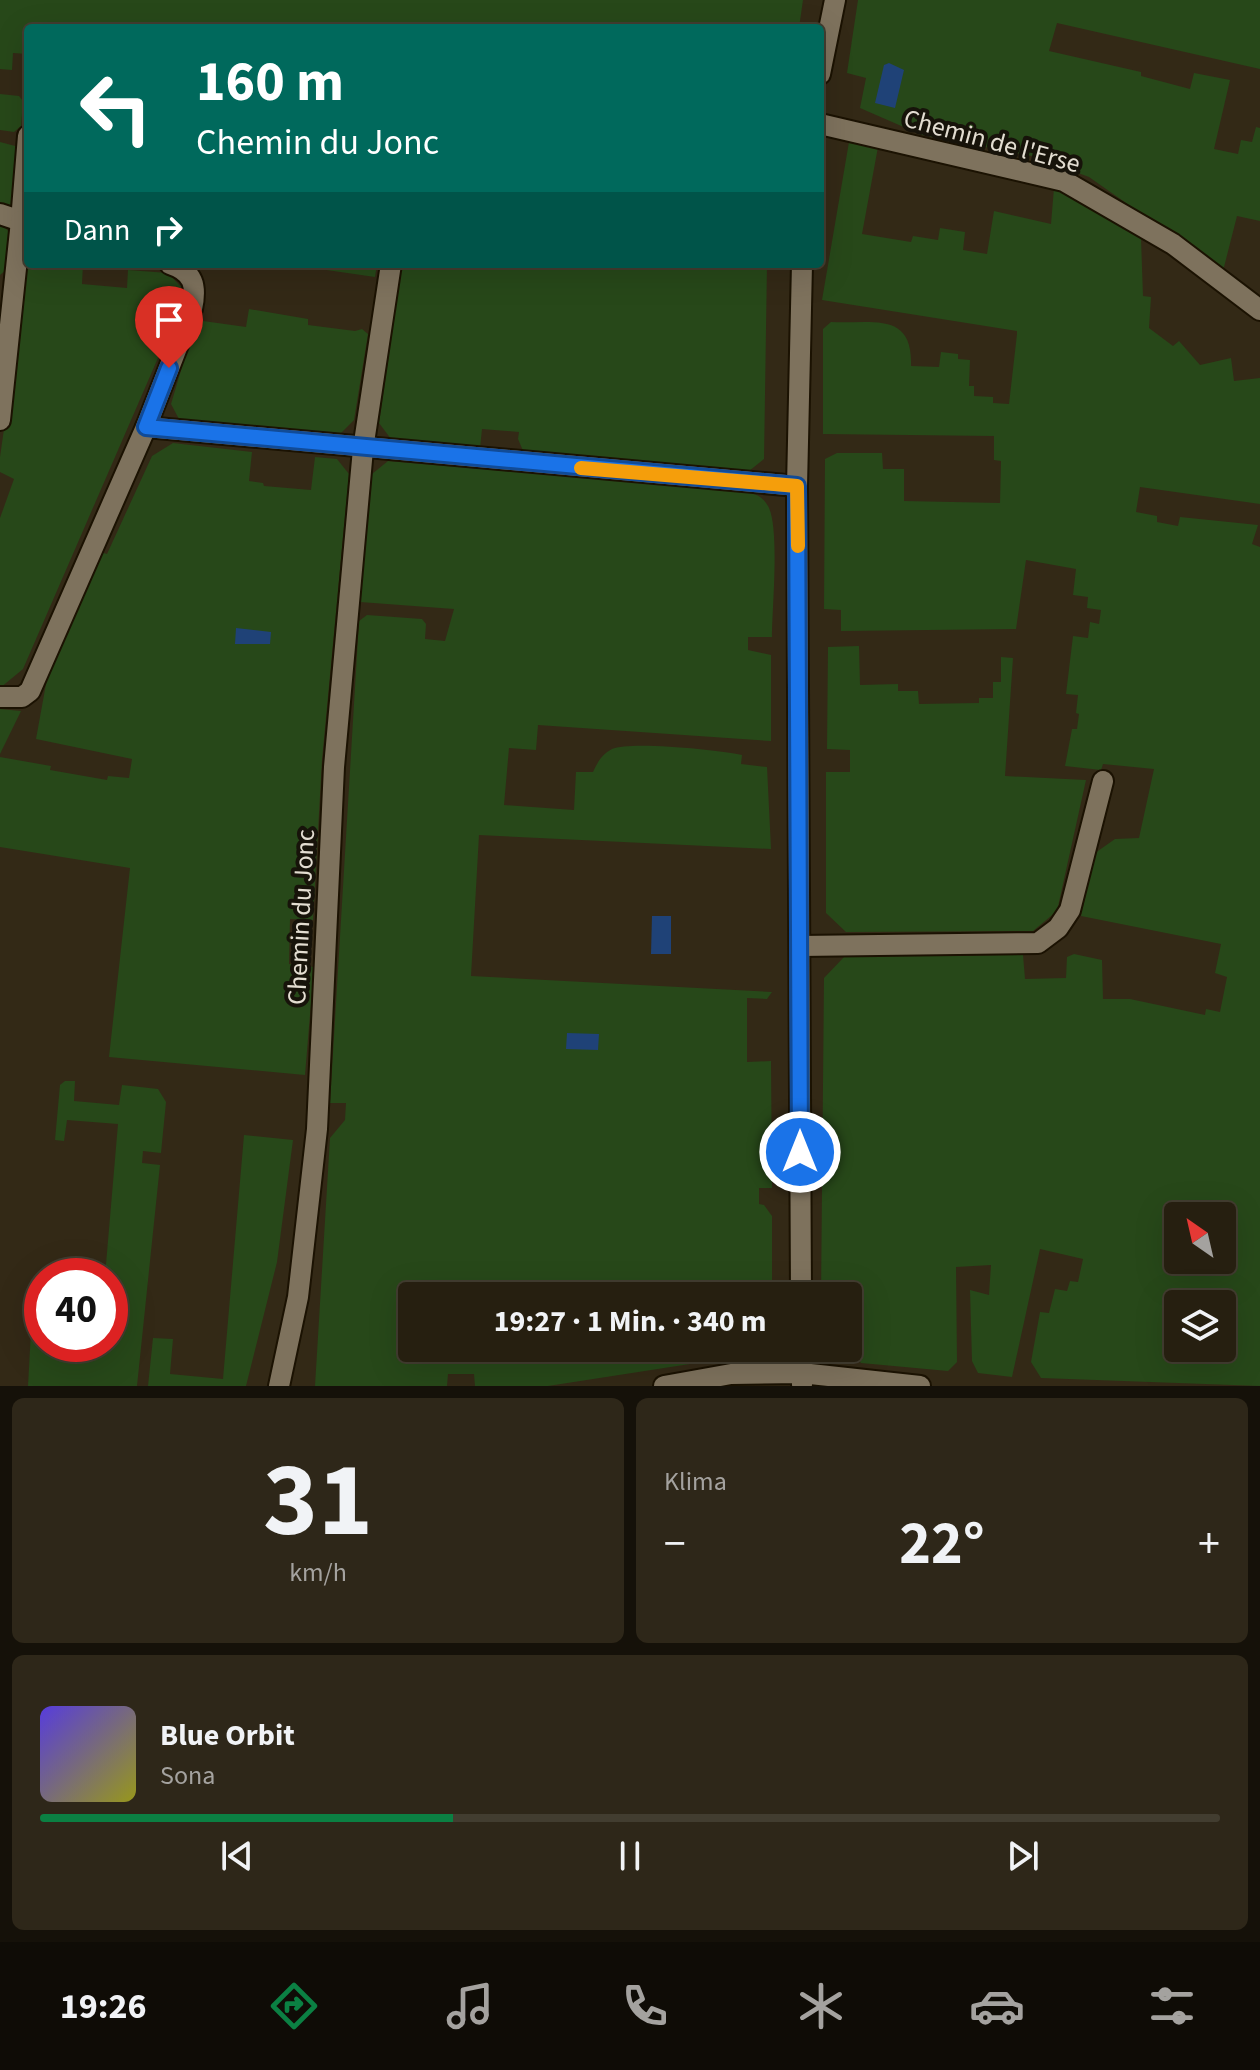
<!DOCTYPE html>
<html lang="de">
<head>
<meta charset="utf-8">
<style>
  :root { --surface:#261f10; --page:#2e2719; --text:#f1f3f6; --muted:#a4a29f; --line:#423d30; --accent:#0b8043 }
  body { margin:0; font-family:"Source Sans 3",sans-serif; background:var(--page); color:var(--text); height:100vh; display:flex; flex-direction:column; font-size:30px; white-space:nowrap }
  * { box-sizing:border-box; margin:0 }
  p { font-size:26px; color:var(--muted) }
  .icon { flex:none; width:44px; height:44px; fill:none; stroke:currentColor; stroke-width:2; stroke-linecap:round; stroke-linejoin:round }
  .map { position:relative; height:1386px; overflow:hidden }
  .side { display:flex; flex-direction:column; gap:12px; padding:12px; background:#151109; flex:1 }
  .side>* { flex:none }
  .top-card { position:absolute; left:24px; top:24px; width:800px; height:244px; border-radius:8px; box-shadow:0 8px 32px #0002,0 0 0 2px var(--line); background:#00695c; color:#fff; overflow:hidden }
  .needle { width:52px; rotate:326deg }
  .tools { position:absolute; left:1164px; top:1202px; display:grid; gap:16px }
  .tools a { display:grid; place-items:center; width:72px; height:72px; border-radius:8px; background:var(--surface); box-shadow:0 8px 32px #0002,0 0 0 2px var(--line); font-size:40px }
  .speed { position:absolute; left:24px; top:1258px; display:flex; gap:16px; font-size:40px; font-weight:700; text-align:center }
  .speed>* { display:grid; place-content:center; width:104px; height:104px; border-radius:50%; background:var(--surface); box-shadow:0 8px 32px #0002,0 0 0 2px var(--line); line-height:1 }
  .speed .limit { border:12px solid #d22; background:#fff; color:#111 }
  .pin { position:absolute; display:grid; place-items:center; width:68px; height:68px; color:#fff; margin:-82px -34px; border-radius:50% 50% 50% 0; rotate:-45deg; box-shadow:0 0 8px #0007 }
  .pin .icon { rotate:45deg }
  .me { position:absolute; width:88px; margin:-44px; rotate:0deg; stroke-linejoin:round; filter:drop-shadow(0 0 6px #0008) }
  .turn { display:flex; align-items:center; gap:28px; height:168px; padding:0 40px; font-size:36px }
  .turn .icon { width:104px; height:104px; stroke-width:2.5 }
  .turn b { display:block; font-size:56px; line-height:68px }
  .then { display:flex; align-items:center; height:76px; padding:0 40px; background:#0003; gap:16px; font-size:30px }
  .big { font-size:60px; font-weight:700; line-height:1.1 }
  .side .widget { flex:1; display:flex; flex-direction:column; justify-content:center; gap:12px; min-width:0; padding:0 28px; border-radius:12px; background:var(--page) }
  .side .dial { align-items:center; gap:0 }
  .dial b { font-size:104px; line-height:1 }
  .song { display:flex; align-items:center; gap:24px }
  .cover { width:96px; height:96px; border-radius:12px; background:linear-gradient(135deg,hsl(250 70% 55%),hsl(60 70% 35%)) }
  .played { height:8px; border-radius:4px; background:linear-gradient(90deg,var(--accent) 35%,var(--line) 35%) }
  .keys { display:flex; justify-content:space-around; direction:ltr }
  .heat { display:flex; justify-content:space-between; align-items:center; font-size:44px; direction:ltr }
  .side .tiles { flex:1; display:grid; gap:12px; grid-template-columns:1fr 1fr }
  .widget:last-child { grid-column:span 2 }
  .trip { position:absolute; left:398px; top:1282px; width:464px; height:80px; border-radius:8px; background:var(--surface); box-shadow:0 8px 32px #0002,0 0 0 2px var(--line); font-weight:700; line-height:80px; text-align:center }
  .menu { display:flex; height:128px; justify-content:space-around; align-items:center; background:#0f0c06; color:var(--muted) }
  .menu .icon { width:56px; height:56px }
  .menu .selected { color:var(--accent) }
  .menu b { font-size:36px; color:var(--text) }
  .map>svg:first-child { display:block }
  .green { fill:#274819; fill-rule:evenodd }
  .water { fill:#1f4277 }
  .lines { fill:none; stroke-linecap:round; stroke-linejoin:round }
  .minor-casing { stroke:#1b1202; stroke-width:24 }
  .minor { stroke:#7e725d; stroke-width:20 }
  .route-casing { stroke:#114b97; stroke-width:20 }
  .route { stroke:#1a73e8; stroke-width:14 }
  .slow { stroke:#f59e0b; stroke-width:14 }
  .labels { text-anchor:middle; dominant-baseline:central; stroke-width:8; stroke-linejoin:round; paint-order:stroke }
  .street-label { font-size:26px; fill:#e3ddd1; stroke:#17130a }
</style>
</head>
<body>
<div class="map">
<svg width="1260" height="1386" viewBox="0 0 1260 1386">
  <rect width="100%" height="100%" fill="#332916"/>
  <g class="green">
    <polygon points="0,0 803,0 799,28 28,28 28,54 13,53 12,70 0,69"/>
    <polygon points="858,0 1260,0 1260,69 1057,23 1049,51 1141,72 1141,76 1190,89 1194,73 1230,80 1214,149 1238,154 1241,140 1252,142 1256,127 1260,128 1260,221 1237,216 1223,271 1089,177 1032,156 922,135 860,108 866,78 847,73"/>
    <polygon points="0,94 19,96 23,101 21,126 14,132 0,130"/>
    <polygon points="0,142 19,147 11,208 0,204"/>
    <path d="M849,142L878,147L862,234L911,242L913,236L938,240L940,228L965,232L963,250L987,254L994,211L1051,224L1054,188L1084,200L1141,238L1143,296L1151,297L1149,328L1173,346L1179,341L1200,365L1231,358L1234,381L1260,378V504L1140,487L1136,512L1157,516V522L1178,526L1180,517L1258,525L1252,544L1260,547V1386L1041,1378L1031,1362L1040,1312L1049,1313L1055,1289L1067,1291L1070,1281L1078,1282L1083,1259L1040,1249L1012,1377L978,1373L972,1361L970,1290L989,1295L991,1265L956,1267L957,1362L948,1371L861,1363L848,1346V1296H821L824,978L845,956L1023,955L1025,979L1066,978L1067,957L1074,954L1102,960L1103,999H1130L1205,1015L1206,1009L1220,1012L1227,977L1215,973L1221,944L1081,916L1095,853L1115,839L1139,838L1154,769L1103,764L1101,770L1065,766L1072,729H1077L1079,714L1076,713L1078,695L1066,694L1073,636L1088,638L1090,622L1099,624L1101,610L1087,608L1088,597L1073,595L1076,569L1026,560L1016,629L841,631V610L824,609L825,459L837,453H882L883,469H904V501L1000,503L1001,461L994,460V436L823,434V329L831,322C873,324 913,311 911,366L939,367L941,352L958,354V359L970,360L969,386H974V396L993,397V403L1009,404L1017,334V331L822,300ZM1178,1216H1222V1260H1178ZM1178,1304H1222V1348H1178Z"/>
    <polygon points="0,222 10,233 8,268 0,275"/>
    <polygon points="28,260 28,264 83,264 82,284 127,288 128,270 168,273 181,287 184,298 23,669 0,688 0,518 14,479 0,472 0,457"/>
    <polygon points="285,264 377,264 375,277"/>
    <polygon points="402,264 767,264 764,459 749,471 524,453 518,439 519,432 482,429 480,449 391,439 379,423"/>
    <polygon points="249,309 308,319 308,325 355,331 362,329 368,334 354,420 340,434 180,421 171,404 196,320 246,327"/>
    <polygon points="173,443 252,452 249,481 263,483 264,486 311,490 315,457 337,459 349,474 322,760 313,920 290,919 289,964 314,967 305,1075 109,1057 130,868 0,847 0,757 51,766 50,770 107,780 108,776 129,778 132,759 36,739 48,673 100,552 107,554 152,456"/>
    <path d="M388,461L749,492C757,495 763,497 768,506C780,527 772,609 772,637H748V650L771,655V741L538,725L536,750L509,748L504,805L574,810L576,772H593C597,763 602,754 612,749C631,741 718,750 742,755L741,764L767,767L771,849L479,835L471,976L772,992L767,999L747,998V1062L771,1061L772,1188H759V1204L764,1205L772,1216V1296H412V1348H754L748,1355L548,1386H475L474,1374H448L447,1386H315L330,1138L345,1120L346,1103H330L359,621L367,615L422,619L426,624L425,639L445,641L454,609L360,602L372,474Z"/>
    <polygon points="859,646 860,685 898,684 898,691 918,691 919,704 979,703 979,698 993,698 993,682 1001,682 1001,657 1013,658 1005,776 1086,780 1057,911 1033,931 846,932 826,913 826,772 850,772 850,750 827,749 828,647"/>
    <polygon points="0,709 21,711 0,754"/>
    <polygon points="65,1081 75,1081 74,1101 119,1105 122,1085 158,1089 166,1102 161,1153 143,1151 142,1163 160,1165 137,1386 28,1386 31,1331 42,1332 42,1344 46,1348 98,1353 99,1344 110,1344 110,1276 105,1276 118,1124 67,1120 64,1141 55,1140 60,1085"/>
    <polygon points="244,1135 293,1140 277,1262 246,1386 148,1386 153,1338 173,1339 170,1374 223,1379"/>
  </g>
  <g class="water">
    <polygon points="889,63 904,70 895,108 875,103 884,65"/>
    <polygon points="236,628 271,632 270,644 235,644"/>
    <polygon points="652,916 671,916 671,954 651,954"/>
    <polygon points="567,1033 599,1034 598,1050 566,1049"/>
  </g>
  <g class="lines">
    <g class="minor-casing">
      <g id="minor">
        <polyline points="820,74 835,0"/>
        <polyline points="820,124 1064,181 1173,244 1260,310"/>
        <polyline points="0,214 21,221 28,136"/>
        <polyline points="0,420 21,221 28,223"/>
        <polyline points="146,427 797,486"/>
        <path d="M0,697H22L30,691L146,427L192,309C197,286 194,272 170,264"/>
        <polyline points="800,946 1038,943 1058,928 1070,910 1103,781"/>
        <polyline points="801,1296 797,486 802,264"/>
        <polyline points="801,1348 802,1384"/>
        <polyline points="279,1386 298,1297 317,1129 334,767 363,449 391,264"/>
        <polyline points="664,1386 731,1374 801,1373 920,1386"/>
      </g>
    </g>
    <use href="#minor" class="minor"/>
  </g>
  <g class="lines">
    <g class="route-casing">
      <polyline id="route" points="169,368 146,427 797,486 800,1152"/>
    </g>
    <use href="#route" class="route"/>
    <polyline class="slow" points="581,468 797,486 798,546"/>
  </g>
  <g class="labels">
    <g class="street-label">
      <text transform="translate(992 141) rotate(15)">Chemin de l'Erse</text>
      <text transform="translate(301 917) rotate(-87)">Chemin du Jonc</text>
    </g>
  </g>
</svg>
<div class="tools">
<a><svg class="needle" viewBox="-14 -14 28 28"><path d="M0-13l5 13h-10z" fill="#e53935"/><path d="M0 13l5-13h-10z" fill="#a4a29f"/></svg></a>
<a><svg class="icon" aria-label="layers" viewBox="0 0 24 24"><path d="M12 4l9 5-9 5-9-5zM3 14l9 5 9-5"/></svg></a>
</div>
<div class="speed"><div class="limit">40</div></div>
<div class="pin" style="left:169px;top:368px;background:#d93025"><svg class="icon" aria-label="arrive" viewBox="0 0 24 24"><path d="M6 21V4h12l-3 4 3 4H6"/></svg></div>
<svg class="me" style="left:800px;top:1152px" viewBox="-20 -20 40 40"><circle r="17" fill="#1a73e8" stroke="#fff" stroke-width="3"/><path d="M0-11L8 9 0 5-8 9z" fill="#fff"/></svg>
<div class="trip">19:27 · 1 Min. · 340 m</div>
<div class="top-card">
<div class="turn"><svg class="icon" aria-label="left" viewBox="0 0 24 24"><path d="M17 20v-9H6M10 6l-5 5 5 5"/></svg><div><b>160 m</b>Chemin du Jonc</div></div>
<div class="then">Dann<svg class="icon" aria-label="right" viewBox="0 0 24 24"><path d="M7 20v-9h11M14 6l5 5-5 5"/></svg></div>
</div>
</div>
<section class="side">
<div class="tiles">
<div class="widget dial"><b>31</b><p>km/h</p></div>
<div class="widget"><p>Klima</p>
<div class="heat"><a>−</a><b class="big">22°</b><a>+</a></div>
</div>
<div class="widget">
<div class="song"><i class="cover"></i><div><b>Blue Orbit</b><p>Sona</p></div></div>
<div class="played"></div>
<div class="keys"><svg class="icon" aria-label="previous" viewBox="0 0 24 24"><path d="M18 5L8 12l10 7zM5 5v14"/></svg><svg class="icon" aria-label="pause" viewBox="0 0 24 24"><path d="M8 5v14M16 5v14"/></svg><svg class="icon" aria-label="next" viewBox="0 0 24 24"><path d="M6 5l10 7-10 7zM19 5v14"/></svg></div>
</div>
</div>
</section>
<nav class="menu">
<b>19:26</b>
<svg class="icon selected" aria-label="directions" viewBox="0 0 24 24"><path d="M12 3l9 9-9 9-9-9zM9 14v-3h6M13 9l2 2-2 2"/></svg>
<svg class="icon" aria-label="music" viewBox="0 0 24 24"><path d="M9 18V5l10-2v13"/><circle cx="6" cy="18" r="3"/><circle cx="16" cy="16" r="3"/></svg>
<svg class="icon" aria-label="phone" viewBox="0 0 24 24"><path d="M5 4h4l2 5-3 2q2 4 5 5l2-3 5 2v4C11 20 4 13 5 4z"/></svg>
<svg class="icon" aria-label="climate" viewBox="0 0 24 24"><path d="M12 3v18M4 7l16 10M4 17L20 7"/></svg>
<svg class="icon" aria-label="car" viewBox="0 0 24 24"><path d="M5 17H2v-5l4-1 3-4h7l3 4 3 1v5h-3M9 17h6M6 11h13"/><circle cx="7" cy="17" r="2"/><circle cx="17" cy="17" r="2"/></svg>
<svg class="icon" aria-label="filters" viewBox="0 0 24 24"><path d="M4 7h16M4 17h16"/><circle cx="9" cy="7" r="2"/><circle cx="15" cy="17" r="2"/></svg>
</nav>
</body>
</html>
